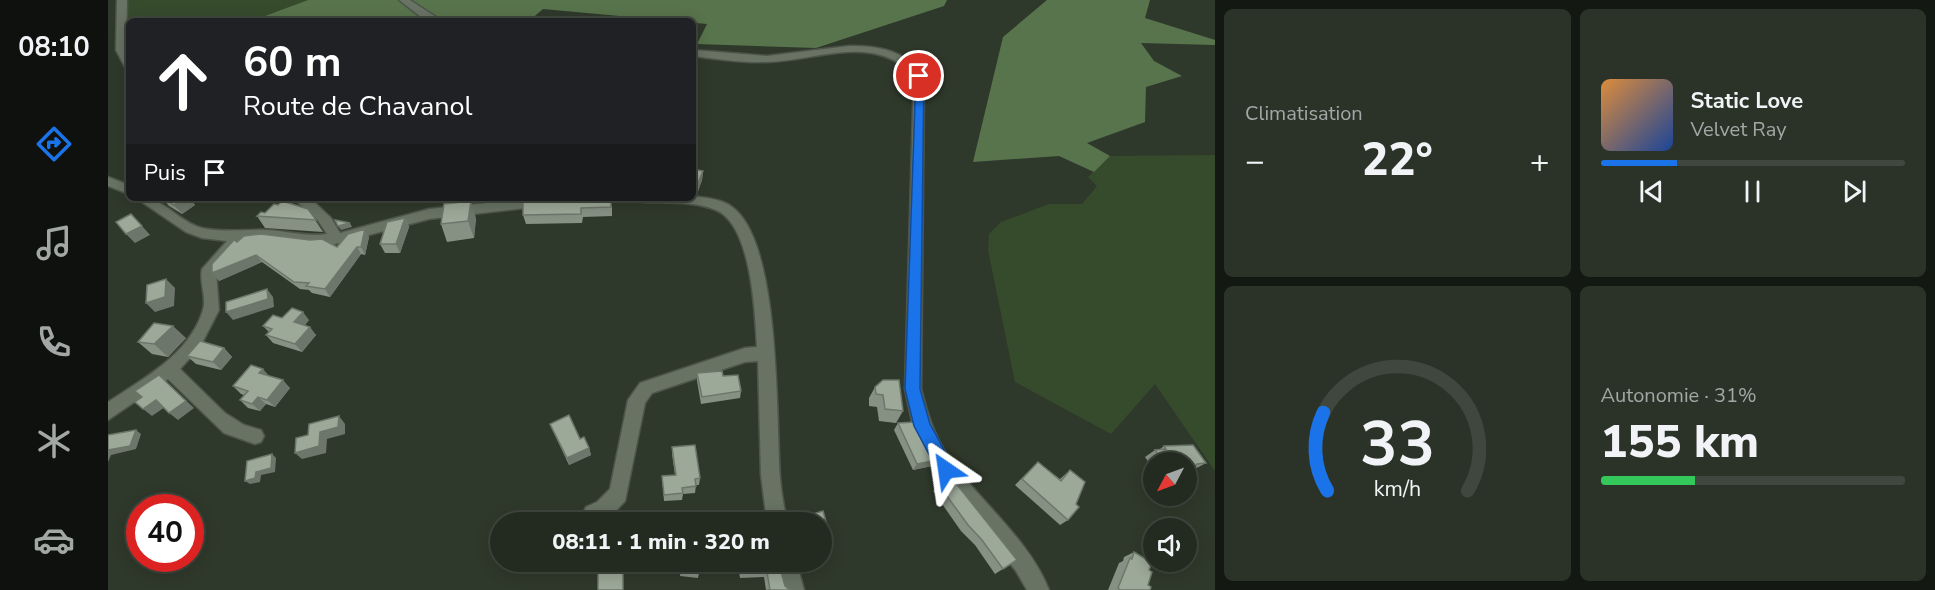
<!DOCTYPE html>
<html lang="fr">
<head>
<meta charset="utf-8">
<style>
  :root { --surface:#232b20; --page:#2b3329; --text:#f1f3f6; --muted:#a3a7a5; --line:#40473e; --accent:#1a73e8 }
  body { margin:0; font-family:"Nunito Sans",sans-serif; background:var(--page); color:var(--text); height:100vh; display:flex; flex-direction:column; font-size:22px; white-space:nowrap }
  * { box-sizing:border-box; margin:0 }
  p { font-size:20px; color:var(--muted) }
  .icon { flex:none; width:33px; height:33px; fill:none; stroke:currentColor; stroke-width:2; stroke-linecap:round; stroke-linejoin:round }
  .map { position:relative; flex:1; overflow:hidden }
  .panel { display:flex; flex-direction:column; gap:9px; padding:9px; background:#131812; width:720px }
  .panel>* { flex:none }
  .banner { position:absolute; left:18px; top:18px; width:570px; height:183px; border-radius:9px; box-shadow:0 3px 15px #0003,0 0 0 2px var(--line); background:#202124; color:#fff; overflow:hidden }
  .needle { width:39px; rotate:229deg }
  .tools { position:absolute; left:1035px; top:452px; display:grid; gap:12px }
  .tools a { display:grid; place-items:center; width:54px; height:54px; border-radius:50%; background:var(--surface); box-shadow:0 3px 15px #0003,0 0 0 2px var(--line); font-size:30px }
  .speed { position:absolute; left:18px; top:494px; display:flex; gap:12px; font-size:30px; font-weight:700; text-align:center }
  .speed>* { display:grid; place-content:center; width:78px; height:78px; border-radius:50%; background:var(--surface); box-shadow:0 3px 15px #0003,0 0 0 2px var(--line); line-height:1 }
  .speed .limit { border:9px solid #d22; background:#fff; color:#111 }
  .pin { position:absolute; display:grid; place-items:center; width:51px; height:51px; color:#fff; margin:-26px; border:3px solid #fff; border-radius:50%; box-shadow:0 2px 6px #0007 }
  .me { position:absolute; width:66px; margin:-33px; rotate:328deg; stroke-linejoin:round; filter:drop-shadow(0 0 4px #0008) }
  .turn { display:flex; align-items:center; gap:21px; height:126px; padding:0 18px; font-size:27px }
  .turn .icon { width:78px; height:78px; stroke-width:2.5 }
  .turn b { display:block; font-size:42px; line-height:51px }
  .then { display:flex; align-items:center; height:57px; padding:0 18px; background:#0003; gap:12px; font-size:22px }
  .big { font-size:45px; font-weight:800; line-height:1.1 }
  .panel .card { flex:1; display:flex; flex-direction:column; justify-content:center; gap:9px; min-width:0; padding:0 21px; border-radius:9px; background:var(--page) }
  .panel .dial { align-items:center; gap:0 }
  .dial svg { height:156px; overflow:visible; fill:none; stroke:var(--line); stroke-width:7; stroke-linecap:round; text-anchor:middle }
  .dial text { fill:var(--text); stroke:none }
  .song { display:flex; align-items:center; gap:18px }
  .cover { width:72px; height:72px; border-radius:9px; background:linear-gradient(135deg,hsl(30 70% 55%),hsl(220 70% 35%)) }
  .played { height:6px; border-radius:3px; background:linear-gradient(90deg,var(--accent) 25%,var(--line) 25%) }
  .keys { display:flex; justify-content:space-around; direction:ltr }
  .heat { display:flex; justify-content:space-between; align-items:center; font-size:33px; direction:ltr }
  .charge { height:9px; border-radius:4px; background:linear-gradient(90deg,#34c759 31%,var(--line) 0) }
  .panel .tiles { flex:1; display:grid; gap:9px; grid-template-columns:repeat(2,1fr) }
  .trip { position:absolute; left:382px; top:512px; width:342px; height:60px; border-radius:30px; background:var(--surface); box-shadow:0 3px 15px #0003,0 0 0 2px var(--line); font-weight:800; line-height:60px; text-align:center }
  main { display:flex; flex:1; min-height:0 }
  .tabs { display:flex; flex-direction:column; width:108px; justify-content:space-around; align-items:center; background:#0e110d; color:var(--muted) }
  .tabs .icon { width:42px; height:42px }
  .tabs .active { color:var(--accent) }
  .tabs b { font-size:27px; color:var(--text) }
  .map>svg:first-child { display:block }
  .green { fill:#364b2c }
  .forest { fill:#58744c }
  .lines { fill:none; stroke-linecap:round; stroke-linejoin:round }
  .minor-casing { stroke:#4d554a; stroke-width:3 }
  .minor { fill:#687364; fill-rule:evenodd }
  .wall { fill:#869083 }
  .shaded-wall { fill:#6d766a }
  .building { fill:#9ca898; stroke:#6d766a; stroke-width:1.5 }
  .route { fill:#1a73e8; stroke:#114b97; stroke-width:1.5 }
</style>
</head>
<body>
<main>
<nav class="tabs">
<b>08:10</b>
<svg class="icon active" aria-label="directions" viewBox="0 0 24 24"><path d="M12 3l9 9-9 9-9-9zM9 14v-3h6M13 9l2 2-2 2"/></svg>
<svg class="icon" aria-label="music" viewBox="0 0 24 24"><path d="M9 18V5l10-2v13"/><circle cx="6" cy="18" r="3"/><circle cx="16" cy="16" r="3"/></svg>
<svg class="icon" aria-label="phone" viewBox="0 0 24 24"><path d="M5 4h4l2 5-3 2q2 4 5 5l2-3 5 2v4C11 20 4 13 5 4z"/></svg>
<svg class="icon" aria-label="climate" viewBox="0 0 24 24"><path d="M12 3v18M4 7l16 10M4 17L20 7"/></svg>
<svg class="icon" aria-label="car" viewBox="0 0 24 24"><path d="M5 17H2v-5l4-1 3-4h7l3 4 3 1v5h-3M9 17h6M6 11h13"/><circle cx="7" cy="17" r="2"/><circle cx="17" cy="17" r="2"/></svg>
</nav>
<div class="map">
<svg width="1107" height="590" viewBox="0 0 1107 590">
  <rect width="100%" height="100%" fill="#2f392b"/>
  <g class="green">
    <polygon points="10,0 200,0 143,21 21,21 20,55"/>
    <polygon points="1107,155 1107,471 1047,384 1003,434 907,382 880,250 881,234 893,222 941,204 974,204 989,186 980,177 1002,156"/>
  </g>
  <g class="forest">
    <polygon points="200,0 839,0 836,6 708,48 589,44 599,24 435,9 421,21 143,21"/>
    <polygon points="939,0 1042,0 1037,18 1107,40 1107,45 1033,43 1046,61 1074,76 1038,87 1037,122 979,143 1002,156 986,172 951,156 865,162 895,37"/>
  </g>
  <g class="lines">
    <g class="minor-casing">
      <g id="minor">
        <polygon points="9,0 19,0 18,50 21,55 21,68 17,67 8,50"/>
        <polygon points="291,0 302,0 334,21 317,20"/>
        <path d="M741,46C772,46 796,50 816,76L813,389C819,412 825,433 838,453C869,500 920,537 941,590H919L908,571L826,466L805,426L797,389L806,76C766,32 709,61 658,62C634,63 609,59 585,56V50L659,56Z"/>
        <polygon points="0,177 21,185 21,194 0,186"/>
        <path d="M585,196C598,198 614,199 624,207C673,242 668,418 672,477C673,492 676,507 679,522H659L653,475L650,361L637,362L544,393L537,403L517,501L503,516L489,522H481L475,514L478,507L489,502L502,489L520,400L532,383L637,348L649,347C647,314 644,225 608,210C587,201 558,203 535,202L528,198H585Z"/>
        <path d="M28,198C60,198 68,221 94,228C116,233 137,229 159,230C179,231 199,237 219,234L209,219L185,198H202L223,218L232,233L321,209L428,198H477L470,202L321,219L227,244L207,246L159,240L134,242L108,271L111,310L92,347L72,369L117,413L136,425L153,430L156,436L153,442L147,444L116,433L60,379L0,420V402C35,379 82,354 95,310C99,297 91,283 94,269L119,241L94,238L78,232Z"/>
        <polygon points="668,561 688,561 696,590 676,590"/>
      </g>
    </g>
    <use href="#minor" class="minor"/>
  </g>
  <g class="wall">
    <polygon points="585,169 595,171 594,180 589,194 585,195"/>
    <polygon points="54,198 81,198 87,205 74,214 61,206"/>
    <polygon points="415,201 504,206 504,216 475,217 474,223 418,224 415,215"/>
    <polygon points="200,209 215,232 157,228 149,216 157,213"/>
    <polygon points="297,218 301,227 292,253 277,253 272,244"/>
    <polygon points="368,218 366,238 339,242 333,224"/>
    <polygon points="261,237 257,255 253,254 222,297 204,293 201,290 192,289 154,262 111,281 129,242 229,247"/>
    <polygon points="174,318 201,320 197,325 208,335 194,352 165,343 158,335 161,332 155,326"/>
    <polygon points="78,338 60,357 44,354 30,342"/>
    <polygon points="116,348 124,357 113,370 88,364 79,356"/>
    <polygon points="589,373 615,376 633,391 632,398 593,404 589,381"/>
    <polygon points="162,377 182,388 167,407 158,404 152,411 140,408 132,400 136,395 133,394 125,386"/>
    <polygon points="767,387 795,411 788,423 771,421 769,407 761,406 761,398"/>
    <polygon points="790,423 829,460 824,466 805,470 786,430"/>
    <polygon points="442,424 481,448 483,455 461,465 445,431"/>
    <polygon points="1056,446 1098,463 1085,470 1078,477 1078,462 1046,462 1046,470 1037,457 1047,450 1052,449"/>
    <polygon points="564,447 592,478 591,485 588,485 587,493 575,494 574,500 556,501 554,476 567,475 564,454"/>
    <polygon points="930,462 952,479 962,470 960,520 952,525 907,485"/>
    <polygon points="831,485 909,560 887,574 867,545 853,531 825,491"/>
    <polygon points="1026,552 1041,570 1040,585 1042,590 1000,590 1011,563 1015,561 1016,557"/>
    <polygon points="389,561 421,561 420,566 393,566"/>
    <polygon points="574,561 591,573 590,578 572,576"/>
    <polygon points="629,561 670,561 677,586 658,590 656,577 632,578"/>
  </g>
  <g class="shaded-wall">
    <polygon points="595,171 594,180 589,194 589,185"/>
    <polygon points="78,198 81,198 87,205 74,214 66,205"/>
    <polygon points="363,201 368,218 366,238 360,221"/>
    <polygon points="297,218 301,227 292,253 288,244"/>
    <polygon points="242,223 244,227 233,230 230,226"/>
    <polygon points="34,226 42,235 27,243 18,234"/>
    <polygon points="257,229 261,237 257,255 253,247"/>
    <polygon points="249,247 253,254 222,297 217,289"/>
    <polygon points="148,255 154,262 111,281 104,273"/>
    <polygon points="58,279 67,288 66,306 47,312 38,303"/>
    <polygon points="159,289 165,297 166,307 125,320 118,312"/>
    <polygon points="195,312 201,320 192,330 186,322"/>
    <polygon points="65,326 78,338 60,357 46,344"/>
    <polygon points="202,327 208,335 194,352 187,344"/>
    <polygon points="116,348 124,357 113,370 105,362"/>
    <polygon points="155,369 162,377 151,373"/>
    <polygon points="51,375 86,408 70,420 61,413"/>
    <polygon points="175,380 182,388 167,407 159,400"/>
    <polygon points="150,397 158,404 152,411 144,404"/>
    <polygon points="48,400 57,407 44,416 35,409"/>
    <polygon points="231,416 237,424 237,434 219,439 218,453 194,459 187,453"/>
    <polygon points="28,430 33,434 28,449 3,455 0,462 0,450"/>
    <polygon points="481,448 483,455 461,465 459,458"/>
    <polygon points="164,454 168,458 167,472 153,475 152,482 142,484 137,481 148,472"/>
    <polygon points="829,460 824,466 805,470 809,464"/>
    <polygon points="721,532 715,541 714,541 714,534"/>
  </g>
  <g class="building">
    <polygon points="585,169 595,171 589,185 585,186"/>
    <polygon points="55,198 78,198 66,205"/>
    <polygon points="445,198 503,198 503,207 473,208 473,214 415,215 415,201"/>
    <polygon points="174,201 200,209 208,220 149,216 153,212 157,213 166,204 170,205"/>
    <polygon points="363,201 360,221 333,224 336,204"/>
    <polygon points="23,214 34,226 18,234 8,222"/>
    <polygon points="297,218 288,244 272,244 279,222"/>
    <polygon points="227,220 242,223 230,226"/>
    <polygon points="257,229 253,247 249,247 217,289 198,286 201,283 186,282 148,255 104,273 104,264 126,240 129,242 136,236 153,234 202,240 214,239 229,247 240,234"/>
    <polygon points="58,279 57,297 38,303 39,285"/>
    <polygon points="159,289 160,299 118,312 118,302"/>
    <polygon points="184,308 195,312 186,322 202,327 187,344 158,335 164,329 155,326 165,315 174,318"/>
    <polygon points="46,323 65,326 46,344 30,342"/>
    <polygon points="92,341 116,348 105,362 79,356"/>
    <polygon points="143,365 155,369 151,373 175,380 159,400 150,397 144,404 132,400 140,391 125,386"/>
    <polygon points="614,371 615,376 630,375 633,391 594,397 589,373"/>
    <polygon points="51,375 78,401 61,413 48,400 35,409 27,402 34,397 27,391"/>
    <polygon points="775,380 791,380 795,411 777,409 775,395 768,394 767,387"/>
    <polygon points="461,415 472,439 476,437 481,448 459,458 442,424"/>
    <polygon points="231,416 230,427 212,432 211,446 187,453 188,438 200,435 201,424"/>
    <polygon points="808,422 829,460 809,464 790,423"/>
    <polygon points="28,430 22,446 0,450 0,435"/>
    <polygon points="587,445 592,478 587,479 588,486 574,488 575,493 556,495 554,476 568,475 564,447"/>
    <polygon points="1085,445 1098,463 1089,464 1080,475 1078,474 1078,462 1055,462 1047,450 1058,449 1056,446"/>
    <polygon points="164,454 163,468 148,472 147,478 137,481 139,461"/>
    <polygon points="930,462 953,481 962,470 977,482 968,504 971,507 960,520 914,479"/>
    <polygon points="843,477 909,560 895,569 874,540 860,525 831,485"/>
    <polygon points="715,511 721,532 714,534 714,522 682,522 681,521"/>
    <polygon points="397,517 419,517 418,522 396,522"/>
    <polygon points="393,539 393,561 389,561"/>
    <polygon points="1026,552 1041,561 1043,565 1041,570 1044,572 1040,585 1043,587 1042,590 1012,590 1010,588 1022,558 1024,559"/>
    <polygon points="574,561 592,561 591,573 573,570"/>
    <polygon points="632,561 670,561 677,586 682,590 660,590 662,590 659,572 634,573"/>
    <polygon points="515,564 515,590 490,590 490,567"/>
  </g>
  <polygon class="route" points="808,74 816,76 812,389 822,424 847,470 844,475 838,478 832,475 806,426 797,389"/>
</svg>
<div class="tools">
<a><svg class="needle" viewBox="-14 -14 28 28"><path d="M0-13l5 13h-10z" fill="#e53935"/><path d="M0 13l5-13h-10z" fill="#a3a7a5"/></svg></a>
<a><svg class="icon" aria-label="sound" viewBox="0 0 24 24"><path d="M4 9h4l5-4v14l-5-4H4zM17 9q2 3 0 6"/></svg></a>
</div>
<div class="speed"><div class="limit">40</div></div>
<div class="pin" style="left:811px;top:76px;background:#d93025"><svg class="icon" aria-label="arrive" viewBox="0 0 24 24"><path d="M6 21V4h12l-3 4 3 4H6"/></svg></div>
<svg class="me" style="left:838px;top:470px" viewBox="-20 -20 40 40"><path d="M0-17L14 15 0 8-14 15z" fill="#1a73e8" stroke="#fff" stroke-width="4"/></svg>
<div class="trip">08:11 · 1 min · 320 m</div>
<div class="banner">
<div class="turn"><svg class="icon" aria-label="ahead" viewBox="0 0 24 24"><path d="M12 20V5M6 11l6-6 6 6"/></svg><div><b>60 m</b>Route de Chavanol</div></div>
<div class="then">Puis<svg class="icon" aria-label="arrive" viewBox="0 0 24 24"><path d="M6 21V4h12l-3 4 3 4H6"/></svg></div>
</div>
</div>
<section class="panel">
<div class="tiles">
<div class="card"><p>Climatisation</p>
<div class="heat"><a>−</a><b class="big">22°</b><a>+</a></div>
</div>
<div class="card">
<div class="song"><i class="cover"></i><div><b>Static Love</b><p>Velvet Ray</p></div></div>
<div class="played"></div>
<div class="keys"><svg class="icon" aria-label="previous" viewBox="0 0 24 24"><path d="M18 5L8 12l10 7zM5 5v14"/></svg><svg class="icon" aria-label="pause" viewBox="0 0 24 24"><path d="M8 5v14M16 5v14"/></svg><svg class="icon" aria-label="next" viewBox="0 0 24 24"><path d="M6 5l10 7-10 7zM19 5v14"/></svg></div>
</div>
<div class="card dial"><svg viewBox="0 0 100 80">
<path d="M14 69A42 42 0 1 1 86 69"/>
<path d="M14 69A42 42 0 0 1 12 29" stroke="#1a73e8"/>
<text x="50" y="56" font-size="32" font-weight="700">33</text>
<text x="50" y="72" font-size="11">km/h</text>
</svg></div>
<div class="card"><p>Autonomie · 31%</p><b class="big">155 km</b><div class="charge"></div></div>
</div>
</section>
</main>
</body>
</html>
